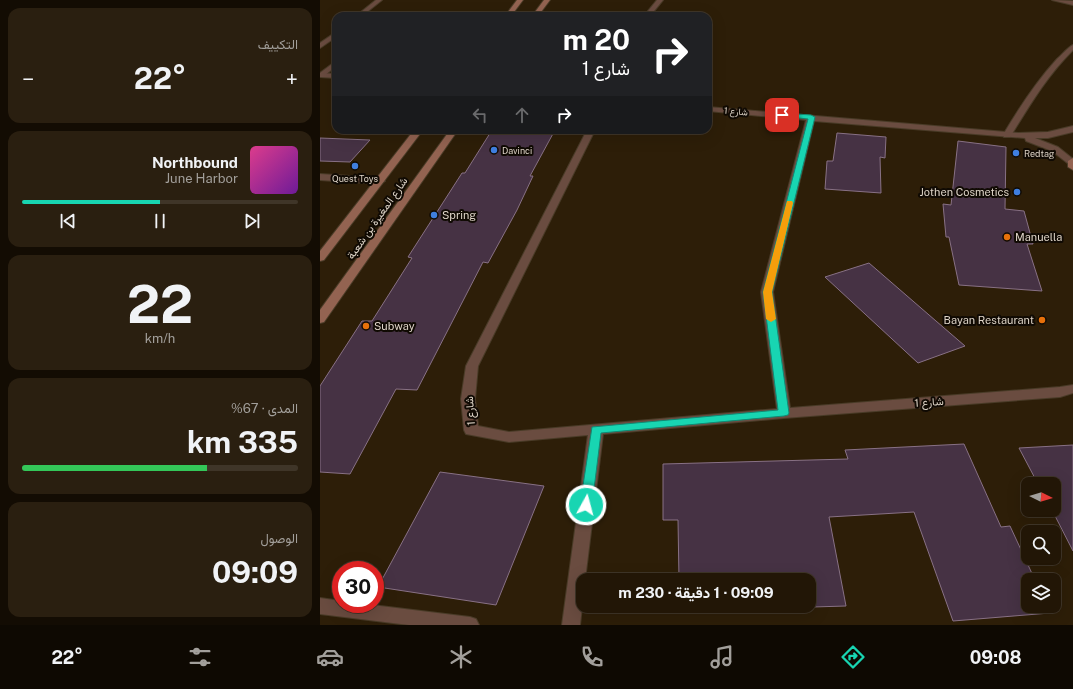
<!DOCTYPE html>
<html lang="ar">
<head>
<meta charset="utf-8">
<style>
  :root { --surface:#221606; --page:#2a1f10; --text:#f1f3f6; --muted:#a29f9b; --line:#3f3528; --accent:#18d5b2 }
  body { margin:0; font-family:"Public Sans",Vazirmatn,sans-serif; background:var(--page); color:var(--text); direction:rtl; height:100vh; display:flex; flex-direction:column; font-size:15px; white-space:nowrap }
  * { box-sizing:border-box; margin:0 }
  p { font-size:13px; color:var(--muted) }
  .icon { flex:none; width:22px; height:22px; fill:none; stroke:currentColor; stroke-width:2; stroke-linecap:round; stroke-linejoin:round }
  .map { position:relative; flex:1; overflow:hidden; direction:ltr }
  .side { display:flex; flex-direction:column; gap:8px; padding:8px; background:#130c03; width:320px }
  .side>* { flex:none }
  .hud { position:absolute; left:12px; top:12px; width:380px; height:122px; border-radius:12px; box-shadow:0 4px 16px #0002,0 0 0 1px var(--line); direction:rtl; background:#202124; color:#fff; overflow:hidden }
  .needle { width:26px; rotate:95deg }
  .buttons { position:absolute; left:701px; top:477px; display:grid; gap:8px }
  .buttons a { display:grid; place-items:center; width:40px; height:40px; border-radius:8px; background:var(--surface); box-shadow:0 4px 16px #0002,0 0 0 1px var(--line); font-size:20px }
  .speed { position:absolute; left:12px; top:561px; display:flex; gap:8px; font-size:20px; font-weight:700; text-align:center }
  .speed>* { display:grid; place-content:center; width:52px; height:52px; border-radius:50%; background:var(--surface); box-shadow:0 4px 16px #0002,0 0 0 1px var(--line); line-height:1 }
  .speed .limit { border:6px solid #d22; background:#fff; color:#111 }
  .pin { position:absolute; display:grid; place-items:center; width:34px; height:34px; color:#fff; margin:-17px; border-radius:8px; box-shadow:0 2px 6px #0006 }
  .me { position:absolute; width:44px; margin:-22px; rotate:7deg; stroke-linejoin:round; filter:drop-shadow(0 0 3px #0008) }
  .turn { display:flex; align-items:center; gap:14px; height:84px; padding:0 16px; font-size:18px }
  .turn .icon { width:52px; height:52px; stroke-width:2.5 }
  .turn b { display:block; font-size:28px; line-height:34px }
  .lanes { display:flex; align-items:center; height:38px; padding:0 16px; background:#0003; justify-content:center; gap:20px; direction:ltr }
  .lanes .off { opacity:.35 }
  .big { font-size:30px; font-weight:700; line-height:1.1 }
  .side .widget { flex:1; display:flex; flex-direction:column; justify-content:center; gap:6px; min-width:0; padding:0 14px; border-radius:12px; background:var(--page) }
  .side .dial { align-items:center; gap:0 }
  .dial b { font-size:52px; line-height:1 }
  .song { display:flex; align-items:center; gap:12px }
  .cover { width:48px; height:48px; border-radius:6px; background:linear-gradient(135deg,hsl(330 70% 55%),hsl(280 70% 35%)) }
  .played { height:4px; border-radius:2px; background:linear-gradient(90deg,var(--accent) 50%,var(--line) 50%) }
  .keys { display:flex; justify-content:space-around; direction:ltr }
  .heat { display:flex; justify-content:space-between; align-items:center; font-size:22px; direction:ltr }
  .charge { height:6px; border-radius:3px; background:linear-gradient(90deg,#34c759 67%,var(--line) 0) }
  .trip { position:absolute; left:256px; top:573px; width:240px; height:40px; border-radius:12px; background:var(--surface); box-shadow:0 4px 16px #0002,0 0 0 1px var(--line); font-weight:700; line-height:40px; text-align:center; direction:rtl }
  .dock { display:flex; height:64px; justify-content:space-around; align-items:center; background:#0e0902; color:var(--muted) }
  .dock .icon { width:28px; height:28px }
  .dock .active { color:var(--accent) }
  .dock b { font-size:18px; color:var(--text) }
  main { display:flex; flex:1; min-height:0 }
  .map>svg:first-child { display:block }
  .building { fill:#463244; stroke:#887185 }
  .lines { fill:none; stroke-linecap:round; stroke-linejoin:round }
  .lane-casing { stroke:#493b27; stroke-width:2 }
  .street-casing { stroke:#493b27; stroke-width:2 }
  .secondary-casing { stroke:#493b27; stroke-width:2 }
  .lane { fill:#6a4c40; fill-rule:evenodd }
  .street { fill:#6a4c40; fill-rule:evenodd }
  .secondary { fill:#936351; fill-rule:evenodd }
  .route { fill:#18d5b2; stroke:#108a74 }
  .slow { fill:#f59e0b }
  .shop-dot { fill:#3f7fe0; stroke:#100a03; stroke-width:1.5 }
  .food-dot { fill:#e8710a; stroke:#100a03; stroke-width:1.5 }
  .labels { text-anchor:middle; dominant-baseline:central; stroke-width:4; stroke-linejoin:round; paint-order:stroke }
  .far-street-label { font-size:9px; fill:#dfd5c8; stroke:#100a03 }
  .far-poi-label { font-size:9px; fill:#dfd5c8; stroke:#100a03; text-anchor:start }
  .poi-label { font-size:11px; fill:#dfd5c8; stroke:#100a03; text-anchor:start }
  .street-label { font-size:11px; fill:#dfd5c8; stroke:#100a03 }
</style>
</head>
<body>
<main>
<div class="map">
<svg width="753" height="625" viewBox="0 0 753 625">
  <rect width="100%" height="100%" fill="#2d1e08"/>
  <g class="building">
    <polygon points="172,130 235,130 210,176 213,176 197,210 168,263 163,262 97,390 76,389 30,474 0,472 0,386 42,321 52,321 92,258 88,257 142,173 145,173"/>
    <polygon points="517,133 566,137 565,158 560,157 561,193 505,189 507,161 513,161"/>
    <polygon points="0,138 50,140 30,162 0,161"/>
    <polygon points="638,141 686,147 685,209 704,211 713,244 707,244 722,291 639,285 629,237 626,237 623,204 631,205"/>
    <polygon points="549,263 616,321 645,346 598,363 505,277"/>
    <polygon points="644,444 681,527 690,526 715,580 708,580 708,606 727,606 730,613 633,621 594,512 509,517 526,606 360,611 359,606 489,606 489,580 359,580 358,520 343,520 343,464 528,459 525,450"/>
    <polygon points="753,445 753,551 732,510 734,510 734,484 718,484 699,448"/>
    <polygon points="120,472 224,486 176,605 58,587"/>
  </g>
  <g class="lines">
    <g class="lane-casing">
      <g id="lane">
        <polygon points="56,0 62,0 42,16 36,16"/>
        <polygon points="337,0 343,0 330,16 324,16"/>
        <polygon points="16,32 16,37 0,48 0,43"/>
        <path d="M753,45V50C726,77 710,105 690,137H684L683,135C699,108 716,82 737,59C742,55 747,48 753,45Z"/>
        <polygon points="16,61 16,66 4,76 0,76 0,73"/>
      </g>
    </g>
    <g class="street-casing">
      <g id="street">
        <polygon points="732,0 753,1 753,5"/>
        <polygon points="0,73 16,74 16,78 0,77"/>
        <polygon points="388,107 698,133 728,132 753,126 753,132 728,138 715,138 738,147 753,159 753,166 750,165 732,151 706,141 705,138 494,121 453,292 470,408 740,387 753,385 753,393 740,397 464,418 283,434 265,580 263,580 263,598 260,625 242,625 268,435 189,442 146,434 144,430 141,399 146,366 267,130 275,130 158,366 155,399 158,426 189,432 457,409 441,292 486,120 388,111"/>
        <polygon points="0,174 60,178 65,181 60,184 0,180"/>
        <polygon points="0,598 21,601 21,604 44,604 150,617 156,619 159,625 89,625 0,614"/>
      </g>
    </g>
    <g class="secondary-casing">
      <g id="secondary">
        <polygon points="197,0 203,0 191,16 185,16"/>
        <polygon points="224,0 230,0 218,16 212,16"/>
        <polygon points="94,130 103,130 4,260 0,261 0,251"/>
        <polygon points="130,130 138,130 4,322 0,323 0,310"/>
        <polygon points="753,158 753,170 748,167 748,161"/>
      </g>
    </g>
    <use href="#lane" class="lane"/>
    <use href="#street" class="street"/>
    <use href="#secondary" class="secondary"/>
  </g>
  <polygon class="route" points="462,113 491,115 495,117 452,292 469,413 468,415 464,416 281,433 272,505 270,508 266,509 262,508 260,505 272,427 458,410 443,292 488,119 460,116 459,115"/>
  <polygon class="slow" points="467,201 472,201 473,203 452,292 456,319 451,322 446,319 443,292"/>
  <g class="shop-dot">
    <circle cx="174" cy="150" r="4"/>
    <circle cx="696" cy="153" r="4"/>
    <circle cx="35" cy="166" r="4"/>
    <circle cx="697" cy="192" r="4"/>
    <circle cx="114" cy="215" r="4"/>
  </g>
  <g class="food-dot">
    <circle cx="687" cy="237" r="4"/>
    <circle cx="722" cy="320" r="4"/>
    <circle cx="46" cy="326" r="4"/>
  </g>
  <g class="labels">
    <g class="far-street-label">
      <text transform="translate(416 111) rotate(5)">شارع 1</text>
    </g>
    <g class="far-poi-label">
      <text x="182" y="150">Davinci</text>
      <text x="704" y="153">Redtag</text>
      <text x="35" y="178" text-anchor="middle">Quest Toys</text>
    </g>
    <g class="poi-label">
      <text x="689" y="192" text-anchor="end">Jothen Cosmetics</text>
      <text x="122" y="215">Spring</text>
      <text x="695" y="237">Manuella</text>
      <text x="714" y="320" text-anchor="end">Bayan Restaurant</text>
      <text x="54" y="326">Subway</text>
    </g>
    <g class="street-label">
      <text transform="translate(57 218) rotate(-55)">شارع المغيرة بن شعبة</text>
      <text transform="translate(609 402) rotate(-4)">شارع 1</text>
      <text transform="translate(150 411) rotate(-94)">شارع 1</text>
    </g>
  </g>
</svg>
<div class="buttons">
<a><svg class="needle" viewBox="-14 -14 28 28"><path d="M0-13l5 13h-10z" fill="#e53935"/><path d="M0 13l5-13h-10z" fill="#a29f9b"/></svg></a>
<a><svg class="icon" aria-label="search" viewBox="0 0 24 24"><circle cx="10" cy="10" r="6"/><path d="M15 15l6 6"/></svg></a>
<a><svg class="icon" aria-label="layers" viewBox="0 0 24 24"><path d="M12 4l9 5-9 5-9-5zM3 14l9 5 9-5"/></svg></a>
</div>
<div class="speed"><div class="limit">30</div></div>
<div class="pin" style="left:462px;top:115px;background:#d93025"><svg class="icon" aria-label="arrive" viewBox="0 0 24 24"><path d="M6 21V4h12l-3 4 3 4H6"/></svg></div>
<svg class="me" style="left:266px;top:505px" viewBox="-20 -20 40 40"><circle r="17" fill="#18d5b2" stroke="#fff" stroke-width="3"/><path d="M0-11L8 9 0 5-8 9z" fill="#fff"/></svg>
<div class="trip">09:09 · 1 دقيقة · 230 m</div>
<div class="hud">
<div class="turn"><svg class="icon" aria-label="right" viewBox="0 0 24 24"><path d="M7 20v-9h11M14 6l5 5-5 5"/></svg><div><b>20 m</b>شارع 1</div></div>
<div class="lanes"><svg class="icon off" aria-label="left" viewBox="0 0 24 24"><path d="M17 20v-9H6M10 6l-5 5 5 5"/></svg><svg class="icon off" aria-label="ahead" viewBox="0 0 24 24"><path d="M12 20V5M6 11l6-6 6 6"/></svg><svg class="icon" aria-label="right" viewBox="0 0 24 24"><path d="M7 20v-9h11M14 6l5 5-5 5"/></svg></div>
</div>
</div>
<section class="side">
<div class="widget"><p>التكييف</p>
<div class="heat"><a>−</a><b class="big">22°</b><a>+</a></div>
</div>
<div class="widget">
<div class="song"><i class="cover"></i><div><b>Northbound</b><p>June Harbor</p></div></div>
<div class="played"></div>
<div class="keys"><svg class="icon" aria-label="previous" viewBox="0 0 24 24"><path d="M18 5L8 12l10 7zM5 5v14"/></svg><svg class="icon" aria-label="pause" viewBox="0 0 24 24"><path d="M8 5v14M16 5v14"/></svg><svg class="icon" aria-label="next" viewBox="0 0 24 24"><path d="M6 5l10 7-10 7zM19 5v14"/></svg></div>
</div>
<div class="widget dial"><b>22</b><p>km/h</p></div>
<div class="widget"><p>المدى · 67%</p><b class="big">335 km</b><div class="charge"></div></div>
<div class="widget"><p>الوصول</p><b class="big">09:09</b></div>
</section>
</main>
<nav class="dock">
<b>09:08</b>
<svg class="icon active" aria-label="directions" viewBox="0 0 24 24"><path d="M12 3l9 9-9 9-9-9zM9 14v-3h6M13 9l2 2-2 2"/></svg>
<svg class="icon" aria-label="music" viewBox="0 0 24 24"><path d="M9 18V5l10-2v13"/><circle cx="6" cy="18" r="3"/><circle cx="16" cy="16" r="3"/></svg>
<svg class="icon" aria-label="phone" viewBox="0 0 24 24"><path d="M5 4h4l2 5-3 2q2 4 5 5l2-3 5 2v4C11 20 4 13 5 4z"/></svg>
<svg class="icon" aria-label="climate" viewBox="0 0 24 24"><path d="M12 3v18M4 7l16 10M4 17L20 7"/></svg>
<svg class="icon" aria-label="car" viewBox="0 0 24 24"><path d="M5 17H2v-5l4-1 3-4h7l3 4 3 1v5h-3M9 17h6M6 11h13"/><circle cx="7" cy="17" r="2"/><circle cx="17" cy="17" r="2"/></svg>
<svg class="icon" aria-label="filters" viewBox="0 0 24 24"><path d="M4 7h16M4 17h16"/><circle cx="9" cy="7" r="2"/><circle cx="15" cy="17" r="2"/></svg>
<b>22°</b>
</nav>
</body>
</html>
